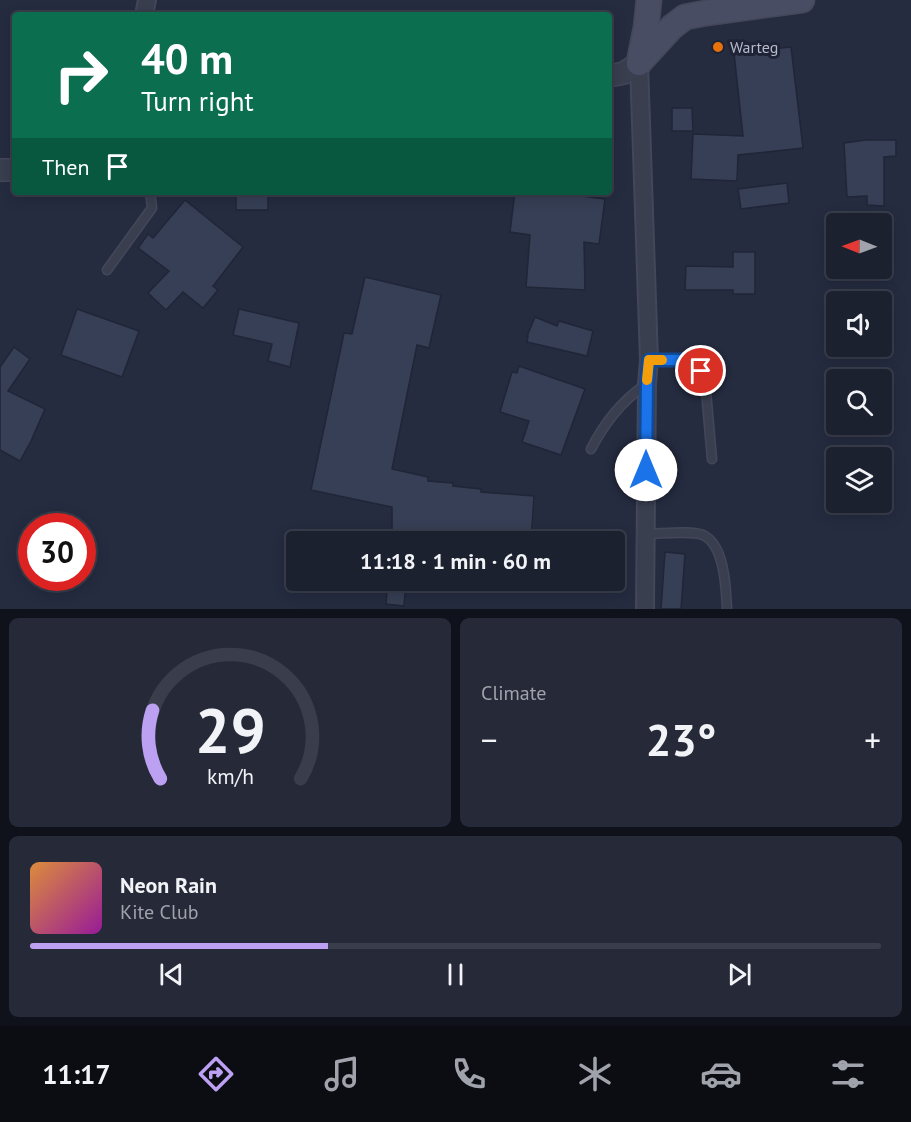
<!DOCTYPE html>
<html lang="en">
<head>
<meta charset="utf-8">
<style>
  :root { --surface:#1c2130; --page:#252938; --text:#f1f3f6; --muted:#a0a3ab; --line:#3a3e4c; --accent:#bca0f2 }
  body { margin:0; font-family:"PT Sans",sans-serif; background:var(--page); color:var(--text); height:100vh; display:flex; flex-direction:column; font-size:22px; white-space:nowrap }
  * { box-sizing:border-box; margin:0 }
  p { font-size:20px; color:var(--muted) }
  .icon { flex:none; width:33px; height:33px; fill:none; stroke:currentColor; stroke-width:2; stroke-linecap:round; stroke-linejoin:round }
  .map { position:relative; height:609px; overflow:hidden }
  .details { display:flex; flex-direction:column; gap:9px; padding:9px; background:#0f121a; flex:1 }
  .details>* { flex:none }
  .top-card { position:absolute; left:12px; top:12px; width:600px; height:183px; border-radius:6px; box-shadow:0 3px 15px #0003,0 0 0 2px var(--line); background:#0b6e4f; color:#fff; overflow:hidden }
  .needle { width:39px; rotate:271deg }
  .controls { position:absolute; left:826px; top:213px; display:grid; gap:12px }
  .controls a { display:grid; place-items:center; width:66px; height:66px; border-radius:6px; background:var(--surface); box-shadow:0 3px 15px #0003,0 0 0 2px var(--line); font-size:30px }
  .speed { position:absolute; left:18px; top:513px; display:flex; gap:12px; font-size:30px; font-weight:700; text-align:center }
  .speed>* { display:grid; place-content:center; width:78px; height:78px; border-radius:50%; background:var(--surface); box-shadow:0 3px 15px #0003,0 0 0 2px var(--line); line-height:1 }
  .speed .limit { border:9px solid #d22; background:#fff; color:#111 }
  .pin { position:absolute; display:grid; place-items:center; width:51px; height:51px; color:#fff; margin:-26px; border:3px solid #fff; border-radius:50%; box-shadow:0 2px 6px #0007 }
  .me { position:absolute; width:66px; margin:-33px; rotate:0deg; stroke-linejoin:round; filter:drop-shadow(0 0 4px #0008) }
  .turn { display:flex; align-items:center; gap:21px; height:126px; padding:0 30px; font-size:27px }
  .turn .icon { width:78px; height:78px; stroke-width:2.5 }
  .turn b { display:block; font-size:42px; line-height:51px }
  .then { display:flex; align-items:center; height:57px; padding:0 30px; background:#0003; gap:12px; font-size:22px }
  .big { font-size:45px; font-weight:700; line-height:1.1 }
  .details .widget { flex:1; display:flex; flex-direction:column; justify-content:center; gap:9px; min-width:0; padding:0 21px; border-radius:9px; background:var(--page) }
  .details .dial { align-items:center; gap:0 }
  .dial svg { height:156px; overflow:visible; fill:none; stroke:var(--line); stroke-width:7; stroke-linecap:round; text-anchor:middle }
  .dial text { fill:var(--text); stroke:none }
  .song { display:flex; align-items:center; gap:18px }
  .cover { width:72px; height:72px; border-radius:9px; background:linear-gradient(135deg,hsl(30 70% 55%),hsl(300 70% 35%)) }
  .played { height:6px; border-radius:3px; background:linear-gradient(90deg,var(--accent) 35%,var(--line) 35%) }
  .keys { display:flex; justify-content:space-around; direction:ltr }
  .heat { display:flex; justify-content:space-between; align-items:center; font-size:33px; direction:ltr }
  .details .tiles { flex:1; display:grid; gap:9px; grid-template-columns:1fr 1fr }
  .widget:last-child { grid-column:span 2 }
  .trip { position:absolute; left:286px; top:531px; width:339px; height:60px; border-radius:6px; background:var(--surface); box-shadow:0 3px 15px #0003,0 0 0 2px var(--line); font-weight:700; line-height:60px; text-align:center }
  .tabs { display:flex; height:96px; justify-content:space-around; align-items:center; background:#0b0d13; color:var(--muted) }
  .tabs .icon { width:42px; height:42px }
  .tabs .current { color:var(--accent) }
  .tabs b { font-size:27px; color:var(--text) }
  .map>svg:first-child { display:block }
  .building { fill:#373f56; stroke:#202537; stroke-width:1.5 }
  .lines { fill:none; stroke-linecap:round; stroke-linejoin:round }
  .service-casing { stroke:#434759; stroke-width:11 }
  .minor-casing { stroke:#434759; stroke-width:20 }
  .tertiary-casing { stroke:#434759; stroke-width:24 }
  .secondary-casing { stroke:#434759; stroke-width:27 }
  .service { stroke:#3a3f50; stroke-width:8 }
  .minor { stroke:#3a3f50; stroke-width:16 }
  .tertiary { stroke:#3a3f50; stroke-width:21 }
  .secondary { stroke:#484d63; stroke-width:24 }
  .route-casing { stroke:#114b97; stroke-width:15 }
  .route { stroke:#1a73e8; stroke-width:10 }
  .slow { stroke:#f59e0b; stroke-width:10 }
  .food-dot { fill:#e8710a; stroke:#1e2335; stroke-width:2 }
  .labels { text-anchor:middle; dominant-baseline:central; stroke-width:6; stroke-linejoin:round; paint-order:stroke }
  .poi-label { font-size:16px; fill:#b6baca; stroke:#1e2335; text-anchor:start }
</style>
</head>
<body>
<div class="map">
<svg width="911" height="609" viewBox="0 0 911 609">
  <rect width="100%" height="100%" fill="#252c40"/>
  <g class="building">
    <polygon points="791,47 803,148 738,155 737,181 691,179 693,134 743,136 734,53"/>
    <polygon points="672,108 692,108 693,131 672,131"/>
    <polygon points="866,140 896,140 896,156 884,157 884,206 867,205 867,196 847,197 844,143"/>
    <polygon points="787,183 789,203 741,209 738,189"/>
    <rect x="236" y="192" width="32" height="18"/>
    <polygon points="515,192 552,192 605,199 599,244 584,242 585,290 526,287 530,235 510,232"/>
    <polygon points="185,200 243,247 213,286 218,290 203,308 183,292 166,310 148,293 169,271 138,248 148,234 153,238"/>
    <polygon points="733,252 755,252 755,294 733,294 733,290 685,290 686,266 733,267"/>
    <polygon points="365,277 441,295 429,348 417,345 392,469 428,477 428,481 453,483 453,486 481,489 481,492 534,496 531,542 392,539 392,507 311,490 344,333 352,334"/>
    <polygon points="77,309 139,331 122,377 61,355"/>
    <polygon points="239,309 299,323 290,367 268,361 272,344 233,335"/>
    <polygon points="535,317 557,326 559,321 593,331 587,356 527,342 528,336 527,336"/>
    <polygon points="14,347 30,359 8,391 45,409 31,441 20,461 0,450 0,367"/>
    <polygon points="519,366 585,389 561,455 522,442 529,421 500,412 512,372 517,373"/>
    <polygon points="665,552 685,554 681,609 661,609"/>
    <polygon points="388,580 406,580 404,606 386,604"/>
  </g>
  <g class="lines">
    <g class="service-casing">
      <g id="service">
        <polyline points="107,270 152,208 150,192"/>
        <path d="M649,360C660,360 686,357 695,363C700,366 703,374 705,380L712,459"/>
        <path d="M591,449C605,422 621,402 646,384"/>
        <path d="M646,534C661,534 690,530 703,535C725,545 726,589 727,609"/>
      </g>
    </g>
    <g class="minor-casing">
      <g id="minor">
        <polyline points="144,15 147,0"/>
        <polyline points="639,63 649,360 647,384 645,609"/>
      </g>
    </g>
    <g class="tertiary-casing">
      <g id="tertiary">
        <polyline points="609,76 624,73 639,63"/>
        <polyline points="0,170 15,170"/>
      </g>
    </g>
    <g class="secondary-casing">
      <g id="secondary">
        <polyline points="639,63 672,27 685,17 706,13 802,0"/>
        <polyline points="639,63 646,28 649,0"/>
      </g>
    </g>
    <use href="#service" class="service"/>
    <use href="#minor" class="minor"/>
    <use href="#tertiary" class="tertiary"/>
    <use href="#secondary" class="secondary"/>
  </g>
  <g class="lines">
    <g class="route-casing">
      <polyline id="route" points="646,470 647,384 649,360 687,360 696,363 701,371"/>
    </g>
    <use href="#route" class="route"/>
    <polyline class="slow" points="647,380 649,360 662,360"/>
  </g>
  <circle class="food-dot" cx="718" cy="47" r="6"/>
  <g class="labels">
    <g class="poi-label">
      <text x="730" y="47">Warteg</text>
    </g>
  </g>
</svg>
<div class="controls">
<a><svg class="needle" viewBox="-14 -14 28 28"><path d="M0-13l5 13h-10z" fill="#e53935"/><path d="M0 13l5-13h-10z" fill="#a0a3ab"/></svg></a>
<a><svg class="icon" aria-label="sound" viewBox="0 0 24 24"><path d="M4 9h4l5-4v14l-5-4H4zM17 9q2 3 0 6"/></svg></a>
<a><svg class="icon" aria-label="search" viewBox="0 0 24 24"><circle cx="10" cy="10" r="6"/><path d="M15 15l6 6"/></svg></a>
<a><svg class="icon" aria-label="layers" viewBox="0 0 24 24"><path d="M12 4l9 5-9 5-9-5zM3 14l9 5 9-5"/></svg></a>
</div>
<div class="speed"><div class="limit">30</div></div>
<div class="pin" style="left:701px;top:371px;background:#d93025"><svg class="icon" aria-label="arrive" viewBox="0 0 24 24"><path d="M6 21V4h12l-3 4 3 4H6"/></svg></div>
<svg class="me" style="left:646px;top:470px" viewBox="-20 -20 40 40"><circle r="19" fill="#fff"/><path d="M0-13L10 11 0 6-10 11z" fill="#1a73e8"/></svg>
<div class="trip">11:18 · 1 min · 60 m</div>
<div class="top-card">
<div class="turn"><svg class="icon" aria-label="right" viewBox="0 0 24 24"><path d="M7 20v-9h11M14 6l5 5-5 5"/></svg><div><b>40 m</b>Turn right</div></div>
<div class="then">Then<svg class="icon" aria-label="arrive" viewBox="0 0 24 24"><path d="M6 21V4h12l-3 4 3 4H6"/></svg></div>
</div>
</div>
<section class="details">
<div class="tiles">
<div class="widget dial"><svg viewBox="0 0 100 80">
<path d="M14 69A42 42 0 1 1 86 69"/>
<path d="M14 69A42 42 0 0 1 10 34" stroke="#bca0f2"/>
<text x="50" y="56" font-size="32" font-weight="700">29</text>
<text x="50" y="72" font-size="11">km/h</text>
</svg></div>
<div class="widget"><p>Climate</p>
<div class="heat"><a>−</a><b class="big">23°</b><a>+</a></div>
</div>
<div class="widget">
<div class="song"><i class="cover"></i><div><b>Neon Rain</b><p>Kite Club</p></div></div>
<div class="played"></div>
<div class="keys"><svg class="icon" aria-label="previous" viewBox="0 0 24 24"><path d="M18 5L8 12l10 7zM5 5v14"/></svg><svg class="icon" aria-label="pause" viewBox="0 0 24 24"><path d="M8 5v14M16 5v14"/></svg><svg class="icon" aria-label="next" viewBox="0 0 24 24"><path d="M6 5l10 7-10 7zM19 5v14"/></svg></div>
</div>
</div>
</section>
<nav class="tabs">
<b>11:17</b>
<svg class="icon current" aria-label="directions" viewBox="0 0 24 24"><path d="M12 3l9 9-9 9-9-9zM9 14v-3h6M13 9l2 2-2 2"/></svg>
<svg class="icon" aria-label="music" viewBox="0 0 24 24"><path d="M9 18V5l10-2v13"/><circle cx="6" cy="18" r="3"/><circle cx="16" cy="16" r="3"/></svg>
<svg class="icon" aria-label="phone" viewBox="0 0 24 24"><path d="M5 4h4l2 5-3 2q2 4 5 5l2-3 5 2v4C11 20 4 13 5 4z"/></svg>
<svg class="icon" aria-label="climate" viewBox="0 0 24 24"><path d="M12 3v18M4 7l16 10M4 17L20 7"/></svg>
<svg class="icon" aria-label="car" viewBox="0 0 24 24"><path d="M5 17H2v-5l4-1 3-4h7l3 4 3 1v5h-3M9 17h6M6 11h13"/><circle cx="7" cy="17" r="2"/><circle cx="17" cy="17" r="2"/></svg>
<svg class="icon" aria-label="filters" viewBox="0 0 24 24"><path d="M4 7h16M4 17h16"/><circle cx="9" cy="7" r="2"/><circle cx="15" cy="17" r="2"/></svg>
</nav>
</body>
</html>
